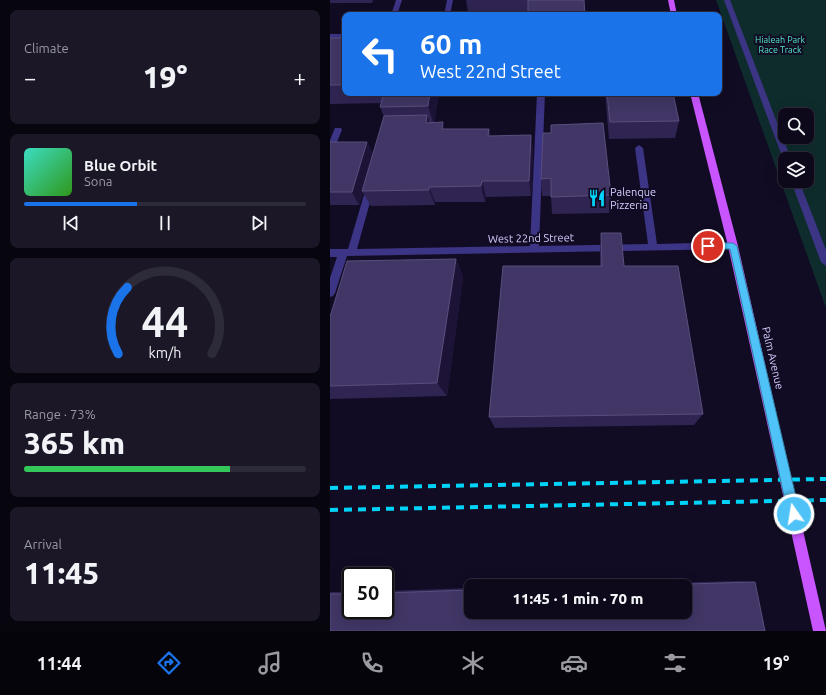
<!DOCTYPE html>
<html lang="en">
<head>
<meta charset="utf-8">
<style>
  :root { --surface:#0d091a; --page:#1b1727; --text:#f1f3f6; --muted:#9a9aa2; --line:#2d2a39; --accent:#1a73e8 }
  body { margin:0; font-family:Ubuntu,sans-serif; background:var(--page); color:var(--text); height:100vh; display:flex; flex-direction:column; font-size:15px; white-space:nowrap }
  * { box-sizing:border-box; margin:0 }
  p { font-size:13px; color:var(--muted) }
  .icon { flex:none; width:22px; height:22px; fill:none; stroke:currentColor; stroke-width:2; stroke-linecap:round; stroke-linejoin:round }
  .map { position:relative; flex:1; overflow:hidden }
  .panel { display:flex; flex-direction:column; gap:10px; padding:10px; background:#07050e; width:330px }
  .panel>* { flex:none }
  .top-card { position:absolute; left:12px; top:12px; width:380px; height:84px; border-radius:8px; box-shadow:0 4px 16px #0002,0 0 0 1px var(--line); background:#1a73e8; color:#fff; overflow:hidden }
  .fabs { position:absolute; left:448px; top:108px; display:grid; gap:8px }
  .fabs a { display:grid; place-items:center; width:36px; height:36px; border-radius:8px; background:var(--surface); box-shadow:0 4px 16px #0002,0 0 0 1px var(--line); font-size:20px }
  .speed { position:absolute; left:12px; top:567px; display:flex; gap:8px; font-size:20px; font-weight:700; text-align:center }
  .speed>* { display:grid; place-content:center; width:52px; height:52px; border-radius:50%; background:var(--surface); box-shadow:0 4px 16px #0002,0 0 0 1px var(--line); line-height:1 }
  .speed .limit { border:2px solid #111; border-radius:6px; background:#fff; color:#111 }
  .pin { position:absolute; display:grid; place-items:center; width:34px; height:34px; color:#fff; margin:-17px; border:2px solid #fff; border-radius:50%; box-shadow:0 1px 4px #0007 }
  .me { position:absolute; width:44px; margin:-22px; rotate:347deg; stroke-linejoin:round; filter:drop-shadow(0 0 3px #0008) }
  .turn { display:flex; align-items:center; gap:14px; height:84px; padding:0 12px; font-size:18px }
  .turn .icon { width:52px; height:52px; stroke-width:2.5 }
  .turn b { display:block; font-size:28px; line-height:34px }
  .big { font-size:30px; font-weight:800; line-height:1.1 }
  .panel .widget { flex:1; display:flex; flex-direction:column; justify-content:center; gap:6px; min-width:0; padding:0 14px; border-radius:8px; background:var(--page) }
  .panel .dial { align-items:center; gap:0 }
  .dial svg { height:104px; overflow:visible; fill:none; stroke:var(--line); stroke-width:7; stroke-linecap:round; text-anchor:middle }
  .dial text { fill:var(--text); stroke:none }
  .song { display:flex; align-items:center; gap:12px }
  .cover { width:48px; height:48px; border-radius:6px; background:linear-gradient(135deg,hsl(170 70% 55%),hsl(110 70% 35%)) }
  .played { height:4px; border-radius:2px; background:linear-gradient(90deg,var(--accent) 40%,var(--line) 40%) }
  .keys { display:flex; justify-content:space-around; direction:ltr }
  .heat { display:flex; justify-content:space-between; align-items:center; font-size:22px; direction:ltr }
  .charge { height:6px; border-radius:3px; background:linear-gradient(90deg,#34c759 73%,var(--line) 0) }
  .trip { position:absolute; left:134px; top:579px; width:228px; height:40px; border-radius:8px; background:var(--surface); box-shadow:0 4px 16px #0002,0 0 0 1px var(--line); font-weight:800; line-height:40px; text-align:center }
  .dock { display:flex; height:64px; justify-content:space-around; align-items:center; background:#05040a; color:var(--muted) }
  .dock .icon { width:28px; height:28px }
  .dock .selected { color:var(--accent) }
  .dock b { font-size:18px; color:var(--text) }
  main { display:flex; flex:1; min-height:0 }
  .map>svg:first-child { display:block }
  .green { fill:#0f2c2d; fill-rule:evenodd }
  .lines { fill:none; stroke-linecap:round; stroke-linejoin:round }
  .minor { fill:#3c3484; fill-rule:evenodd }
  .major { fill:#c855ff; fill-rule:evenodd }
  .rail { stroke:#00d3f9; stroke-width:4; stroke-dasharray:8 6; stroke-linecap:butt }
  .wall { fill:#302452 }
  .shaded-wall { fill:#1c1337 }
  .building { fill:#413665; stroke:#594e7d }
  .route { fill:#4fc3f7; stroke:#337fa1 }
  .labels { text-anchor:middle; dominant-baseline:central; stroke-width:4; stroke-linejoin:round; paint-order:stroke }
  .far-park-label { font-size:9px; fill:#53e6c9; stroke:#110c23 }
  .poi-label { font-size:11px; fill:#d6ceff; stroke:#110c23; text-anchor:start }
  .street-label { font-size:11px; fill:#d6ceff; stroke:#110c23 }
</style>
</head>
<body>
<main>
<section class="panel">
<div class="widget"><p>Climate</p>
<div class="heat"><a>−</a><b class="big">19°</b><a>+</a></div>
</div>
<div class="widget">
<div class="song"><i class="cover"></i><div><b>Blue Orbit</b><p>Sona</p></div></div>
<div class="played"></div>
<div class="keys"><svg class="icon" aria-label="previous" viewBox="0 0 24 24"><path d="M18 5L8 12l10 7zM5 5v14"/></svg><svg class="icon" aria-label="pause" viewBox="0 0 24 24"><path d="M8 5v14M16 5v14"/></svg><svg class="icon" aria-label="next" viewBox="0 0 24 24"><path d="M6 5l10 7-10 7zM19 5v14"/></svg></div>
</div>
<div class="widget dial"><svg viewBox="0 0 100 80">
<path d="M14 69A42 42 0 1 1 86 69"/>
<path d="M14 69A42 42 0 0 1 21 18" stroke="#1a73e8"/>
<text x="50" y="56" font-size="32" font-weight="700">44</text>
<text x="50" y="72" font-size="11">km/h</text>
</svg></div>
<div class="widget"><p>Range · 73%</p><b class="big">365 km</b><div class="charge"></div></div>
<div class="widget"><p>Arrival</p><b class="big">11:45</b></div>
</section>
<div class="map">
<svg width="496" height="631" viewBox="0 0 496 631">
  <rect width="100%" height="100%" fill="#110c23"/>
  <path class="green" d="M386,0H496V308ZM455,115H477V137H455ZM455,159H477V181H455Z"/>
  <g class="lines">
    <g class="minor">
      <polygon points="66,0 72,0 67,15 61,15"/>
      <polygon points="117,0 123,0 120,15 114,15"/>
      <polygon points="394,0 400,0 461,159 455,159 455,161 453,159"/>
      <rect x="0" y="34" width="15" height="4"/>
      <polygon points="207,93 215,93 209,246 318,244 305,148 309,145 313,148 327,244 403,242 408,246 406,249 17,256 5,293 3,296 0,297 0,278 7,257 0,257 0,249 18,249 36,188 40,185 44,188 27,249 200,246"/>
      <polygon points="5,128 11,128 12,130 4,149 0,152 0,140"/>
      <polygon points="461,181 469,181 496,250 496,266 491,262"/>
    </g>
    <g class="major">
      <polygon points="338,0 344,0 347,15 341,15"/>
      <polygon points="360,93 368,93 408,246 496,631 483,631 398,246"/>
    </g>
    <g class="rail">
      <polyline points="0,488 496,479"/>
      <polyline points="0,510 496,500"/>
    </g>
  </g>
  <g class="wall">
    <polygon points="0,0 43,0 42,3 0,3"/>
    <polygon points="136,0 254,0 198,11 138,11"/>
    <polygon points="0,38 15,38 15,93 109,93 104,123 115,129 159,129 161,136 201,135 203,152 201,196 156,197 155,202 105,202 105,205 41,206 33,193 29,205 0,205 0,142 37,142 43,153 54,117 50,107 51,103 0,104"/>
    <polygon points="275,93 343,93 349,121 345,138 279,139"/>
    <polygon points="213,133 281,195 279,213 222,214 221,196 212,196 211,179"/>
    <polygon points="271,233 294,266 373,414 364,425 165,428 159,417 270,266 270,253"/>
    <polygon points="126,259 133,277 117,396 0,399 0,317"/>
    <polygon points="410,581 425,582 0,631 0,592 21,592 21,610 55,610 55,591 141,588 141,612 355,586 226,586"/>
  </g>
  <g class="shaded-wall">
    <polygon points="100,93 109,93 104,125 98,106"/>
    <polygon points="97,115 102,132 96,123"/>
    <polygon points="113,122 118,139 112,129"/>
    <polygon points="159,129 162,145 158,136"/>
    <polygon points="201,135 203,152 201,196 199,181"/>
    <polygon points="37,142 44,155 32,191 33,193 29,205 22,192"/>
    <polygon points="152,181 156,197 155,202 151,186"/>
    <polygon points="99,187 105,202 105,205 99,190"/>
    <polygon points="126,259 133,277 117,396 107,383"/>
  </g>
  <g class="building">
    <polygon points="198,0 254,0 255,15 198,15"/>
    <rect x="0" y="38" width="15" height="47"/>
    <polygon points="54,93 100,93 98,106 50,107"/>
    <polygon points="277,93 343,93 349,121 280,122"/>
    <polygon points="97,115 96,123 113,122 112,129 159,129 158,136 201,135 199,181 152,181 151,186 99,187 99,190 32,191 54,116"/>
    <polygon points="273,123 281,195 221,197 221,178 211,179 213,133 221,133 221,125"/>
    <polygon points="0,142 37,142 22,192 0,192"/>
    <polygon points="271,233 291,233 294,266 348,266 373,414 159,417 173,266 272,266"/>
    <polygon points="126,259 107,383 0,386 0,317 17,261"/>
    <polygon points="425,582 435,631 0,631 0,594 21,594 21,610 55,610 55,593 141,590 141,612 355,612 355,586 291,586"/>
  </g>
  <polygon class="route" points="378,243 403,243 407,246 470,514 468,518 464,520 460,518 458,514 400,249 375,249 375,244"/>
  <defs>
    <g id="restaurant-bare" transform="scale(1.38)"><path d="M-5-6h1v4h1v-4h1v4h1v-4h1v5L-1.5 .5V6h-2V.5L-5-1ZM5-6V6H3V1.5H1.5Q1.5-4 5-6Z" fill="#00d3f9" stroke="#110c23" stroke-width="2.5" paint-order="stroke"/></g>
  </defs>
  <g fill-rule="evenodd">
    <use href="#restaurant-bare" x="267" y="198"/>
  </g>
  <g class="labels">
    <g class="far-park-label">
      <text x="450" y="40">Hialeah Park<tspan x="450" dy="10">Race Track</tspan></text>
    </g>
    <g class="poi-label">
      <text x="280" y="192">Palenque<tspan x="280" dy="13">Pizzeria</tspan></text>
    </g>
    <g class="street-label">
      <text transform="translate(201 238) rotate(-1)">West 22nd Street</text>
      <text transform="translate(443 358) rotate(77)">Palm Avenue</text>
    </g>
  </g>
</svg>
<div class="fabs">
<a><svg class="icon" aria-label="search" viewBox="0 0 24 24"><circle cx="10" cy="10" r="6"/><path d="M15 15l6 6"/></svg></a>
<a><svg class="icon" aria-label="layers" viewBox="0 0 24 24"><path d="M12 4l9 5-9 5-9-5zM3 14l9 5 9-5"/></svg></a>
</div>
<div class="speed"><div class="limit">50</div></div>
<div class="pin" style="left:378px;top:246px;background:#d93025"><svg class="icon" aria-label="arrive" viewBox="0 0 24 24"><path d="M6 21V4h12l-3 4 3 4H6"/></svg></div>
<svg class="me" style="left:464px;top:514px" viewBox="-20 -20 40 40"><circle r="17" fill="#4fc3f7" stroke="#fff" stroke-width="3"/><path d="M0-11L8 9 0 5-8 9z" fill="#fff"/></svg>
<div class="trip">11:45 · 1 min · 70 m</div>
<div class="top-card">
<div class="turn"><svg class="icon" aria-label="left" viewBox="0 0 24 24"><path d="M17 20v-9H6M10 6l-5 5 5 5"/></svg><div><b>60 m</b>West 22nd Street</div></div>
</div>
</div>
</main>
<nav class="dock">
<b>11:44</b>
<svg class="icon selected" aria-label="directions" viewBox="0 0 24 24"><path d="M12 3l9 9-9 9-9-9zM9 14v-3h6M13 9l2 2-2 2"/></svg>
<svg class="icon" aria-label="music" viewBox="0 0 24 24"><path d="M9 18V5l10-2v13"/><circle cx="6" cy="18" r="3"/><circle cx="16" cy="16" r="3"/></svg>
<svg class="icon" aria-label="phone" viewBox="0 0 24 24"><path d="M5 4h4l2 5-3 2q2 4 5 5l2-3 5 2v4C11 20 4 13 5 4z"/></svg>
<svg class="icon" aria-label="climate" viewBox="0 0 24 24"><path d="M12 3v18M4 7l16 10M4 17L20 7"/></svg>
<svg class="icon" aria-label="car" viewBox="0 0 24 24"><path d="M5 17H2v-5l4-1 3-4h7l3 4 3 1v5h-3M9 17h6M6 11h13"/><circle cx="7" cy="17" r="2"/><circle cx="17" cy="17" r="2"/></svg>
<svg class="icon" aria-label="filters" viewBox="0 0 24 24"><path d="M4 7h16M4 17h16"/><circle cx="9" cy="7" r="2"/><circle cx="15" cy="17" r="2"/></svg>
<b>19°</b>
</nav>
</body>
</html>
